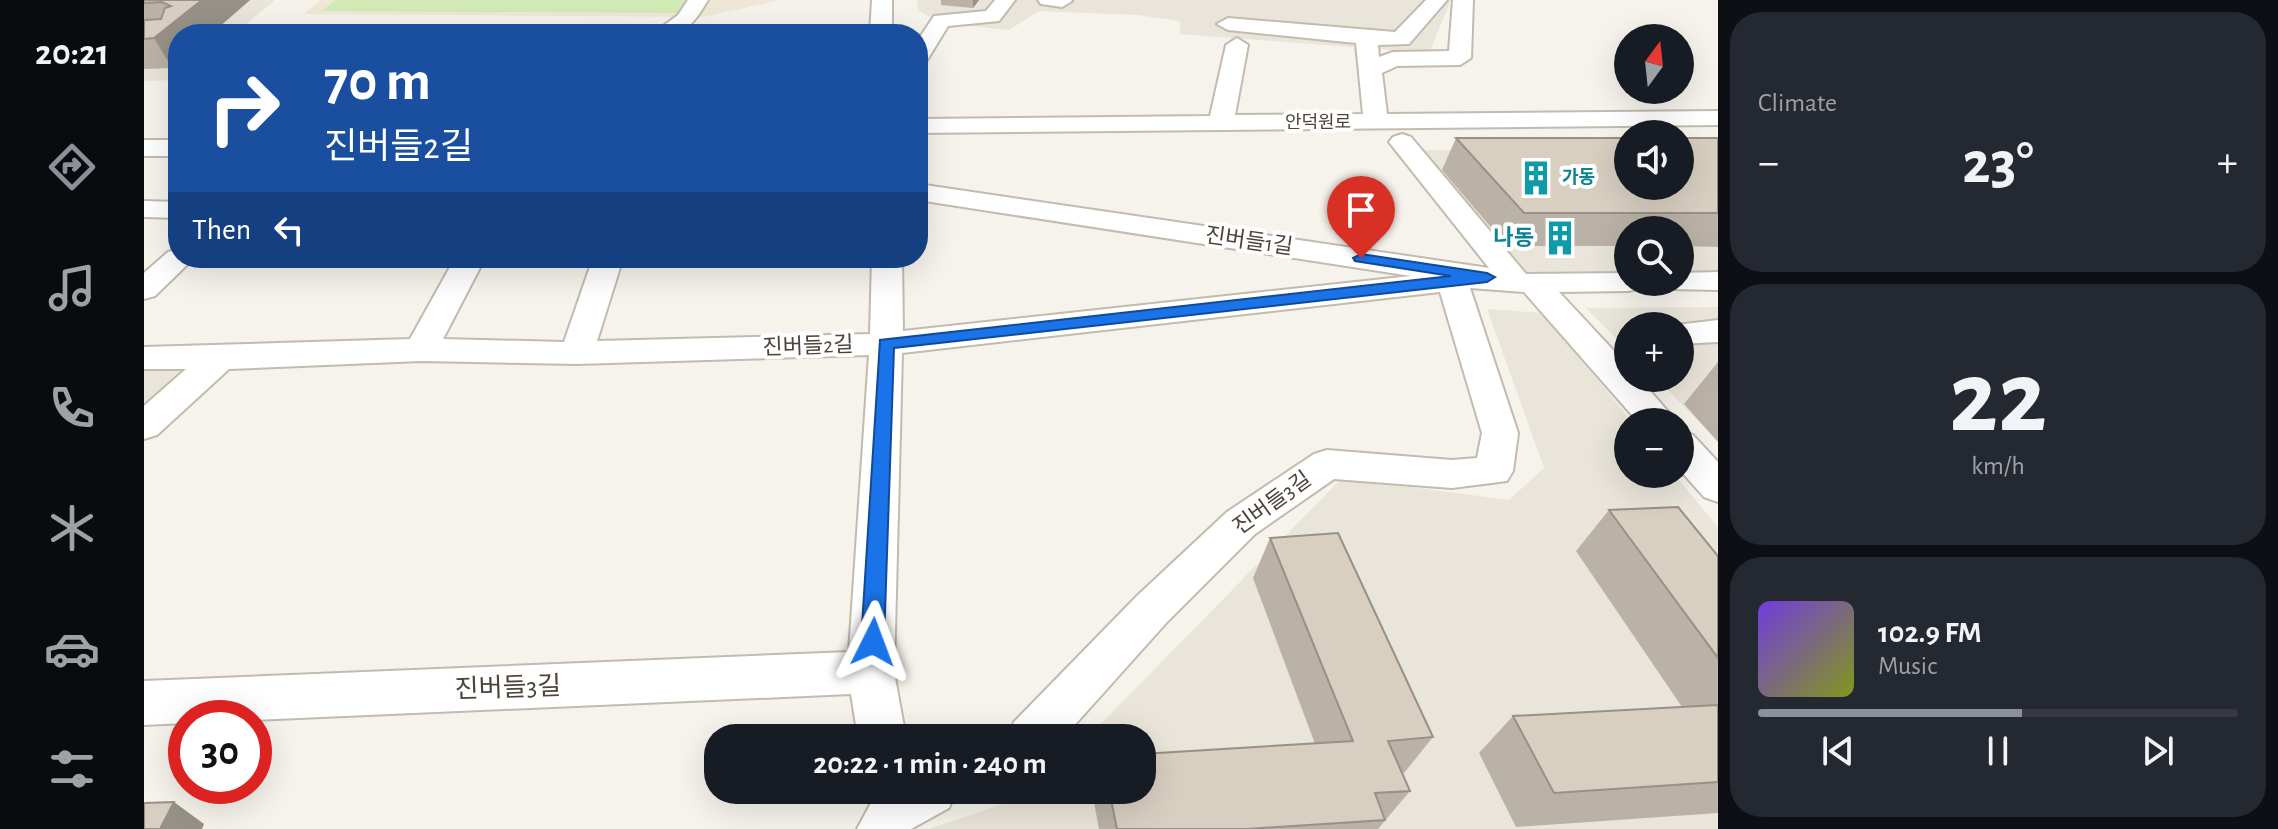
<!DOCTYPE html>
<html lang="en">
<head>
<meta charset="utf-8">
<style>
  :root { --surface:#171b24; --page:#242831; --text:#f1f3f6; --muted:#9ea1a6; --line:#363941; --accent:#8c9099 }
  body { margin:0; font-family:"Alegreya Sans","Noto Sans KR",sans-serif; background:var(--page); color:var(--text); height:100vh; display:flex; flex-direction:column; font-size:30px; white-space:nowrap }
  * { box-sizing:border-box; margin:0 }
  p { font-size:26px; color:var(--muted) }
  .icon { flex:none; width:44px; height:44px; fill:none; stroke:currentColor; stroke-width:2; stroke-linecap:round; stroke-linejoin:round }
  .map { position:relative; flex:1; overflow:hidden }
  .side { display:flex; flex-direction:column; gap:12px; padding:12px; background:#0d0f14; width:560px }
  .side>* { flex:none }
  .top-card { position:absolute; left:24px; top:24px; width:760px; height:244px; border-radius:32px; box-shadow:0 8px 32px #0002; background:#1a4fa0; color:#fff; overflow:hidden }
  .needle { width:52px; rotate:15deg }
  .controls { position:absolute; left:1470px; top:24px; display:grid; gap:16px }
  .controls a { display:grid; place-items:center; width:80px; height:80px; border-radius:50%; background:var(--surface); box-shadow:0 8px 32px #0002; font-size:40px }
  .speed { position:absolute; left:24px; top:700px; display:flex; gap:16px; font-size:40px; font-weight:700; text-align:center }
  .speed>* { display:grid; place-content:center; width:104px; height:104px; border-radius:50%; background:var(--surface); box-shadow:0 8px 32px #0002; line-height:1 }
  .speed .limit { border:12px solid #d22; background:#fff; color:#111 }
  .pin { position:absolute; display:grid; place-items:center; width:68px; height:68px; color:#fff; margin:-82px -34px; border-radius:50% 50% 50% 0; rotate:-45deg; box-shadow:0 0 8px #0007 }
  .pin .icon { rotate:45deg }
  .me { position:absolute; width:88px; margin:-44px; rotate:3deg; stroke-linejoin:round; filter:drop-shadow(0 0 6px #0008) }
  .turn { display:flex; align-items:center; gap:28px; height:168px; padding:0 24px; font-size:36px }
  .turn .icon { width:104px; height:104px; stroke-width:2.5 }
  .turn b { display:block; font-size:56px; line-height:68px }
  .then { display:flex; align-items:center; height:76px; padding:0 24px; background:#0003; gap:16px; font-size:30px }
  .big { font-size:60px; font-weight:700; line-height:1.1 }
  .side .widget { flex:1; display:flex; flex-direction:column; justify-content:center; gap:12px; min-width:0; padding:0 28px; border-radius:32px; background:var(--page) }
  .side .dial { align-items:center; gap:0 }
  .dial b { font-size:104px; line-height:1 }
  .song { display:flex; align-items:center; gap:24px }
  .cover { width:96px; height:96px; border-radius:12px; background:linear-gradient(135deg,hsl(260 70% 55%),hsl(70 70% 35%)) }
  .played { height:8px; border-radius:4px; background:linear-gradient(90deg,var(--accent) 55%,var(--line) 55%) }
  .keys { display:flex; justify-content:space-around; direction:ltr }
  .heat { display:flex; justify-content:space-between; align-items:center; font-size:44px; direction:ltr }
  .trip { position:absolute; left:560px; top:724px; width:452px; height:80px; border-radius:32px; background:var(--surface); box-shadow:0 8px 32px #0002; font-weight:700; line-height:80px; text-align:center }
  main { display:flex; flex:1; min-height:0 }
  .tab-bar { display:flex; flex-direction:column; width:144px; justify-content:space-around; align-items:center; background:#090b0e; color:var(--muted) }
  .tab-bar .icon { width:56px; height:56px }
  .tab-bar .on { color:var(--accent) }
  .tab-bar b { font-size:36px; color:var(--text) }
  .map>svg:first-child { display:block }
  .residential { fill:#eae5da }
  .education { fill:#efe8d6 }
  .green { fill:#d2eab5 }
  .lines { fill:none; stroke-linecap:round; stroke-linejoin:round }
  .minor-casing { stroke:#c2bbae; stroke-width:4 }
  .minor { fill:#fff; fill-rule:evenodd }
  .wall { fill:#bab2a6 }
  .shaded-wall { fill:#979187 }
  .building { fill:#d8cfc1; stroke:#979187; stroke-width:2 }
  .route { fill:#1a73e8; stroke:#114b97; stroke-width:2 }
  .labels { text-anchor:middle; dominant-baseline:central; stroke-width:8; stroke-linejoin:round; paint-order:stroke }
  .far-street-label { font-size:18px; fill:#4b4439; stroke:#fff }
  .far-culture-label { font-size:18px; font-weight:bold; fill:#0d838f; stroke:#fff; text-anchor:start }
  .culture-label { font-size:22px; font-weight:bold; fill:#0d838f; stroke:#fff; text-anchor:end }
  .street-label { font-size:22px; fill:#4b4439; stroke:#fff }
  .near-street-label { font-size:26px; fill:#4b4439; stroke:#fff }
</style>
</head>
<body>
<main>
<nav class="tab-bar">
<b>20:21</b>
<svg class="icon on" aria-label="directions" viewBox="0 0 24 24"><path d="M12 3l9 9-9 9-9-9zM9 14v-3h6M13 9l2 2-2 2"/></svg>
<svg class="icon" aria-label="music" viewBox="0 0 24 24"><path d="M9 18V5l10-2v13"/><circle cx="6" cy="18" r="3"/><circle cx="16" cy="16" r="3"/></svg>
<svg class="icon" aria-label="phone" viewBox="0 0 24 24"><path d="M5 4h4l2 5-3 2q2 4 5 5l2-3 5 2v4C11 20 4 13 5 4z"/></svg>
<svg class="icon" aria-label="climate" viewBox="0 0 24 24"><path d="M12 3v18M4 7l16 10M4 17L20 7"/></svg>
<svg class="icon" aria-label="car" viewBox="0 0 24 24"><path d="M5 17H2v-5l4-1 3-4h7l3 4 3 1v5h-3M9 17h6M6 11h13"/><circle cx="7" cy="17" r="2"/><circle cx="17" cy="17" r="2"/></svg>
<svg class="icon" aria-label="filters" viewBox="0 0 24 24"><path d="M4 7h16M4 17h16"/><circle cx="9" cy="7" r="2"/><circle cx="15" cy="17" r="2"/></svg>
</nav>
<div class="map">
<svg width="1574" height="829" viewBox="0 0 1574 829">
  <rect width="100%" height="100%" fill="#f6f3ec"/>
  <g class="residential">
    <polygon points="0,0 131,0 90,34 34,34 34,80 0,81"/>
    <polygon points="773,0 1307,0 1285,53 1036,34 1036,21 994,15 895,11 865,30 795,23 774,10"/>
    <polygon points="1263,150 1484,150 1484,186 1536,186 1574,150 1574,281 1536,282 1536,230 1484,230 1484,282 1373,283"/>
    <polygon points="1574,307 1574,441 1512,378 1536,378 1536,326 1484,326 1484,350 1442,308"/>
    <polygon points="1343,309 1399,313 1488,422 1484,422 1484,474 1530,474 1574,527 1574,829 785,829 888,794 892,790 998,790 998,738 943,738 1198,478 1365,500 1400,468"/>
    <polygon points="0,364 68,366 0,419"/>
  </g>
  <polygon class="education" points="176,0 637,0 559,17 160,14"/>
  <polygon class="green" points="191,0 543,0 537,13 178,11"/>
  <g class="lines">
    <g class="minor-casing">
      <g id="minor">
        <path d="M544,0H564C547,28 542,34 508,34L534,15Z"/>
        <polygon points="728,0 748,0 748,34 726,34"/>
        <polygon points="851,0 871,0 855,21 804,26 782,62 774,64 774,40 790,16 842,11"/>
        <polygon points="894,0 927,0 928,1 918,7 897,4"/>
        <polygon points="1282,0 1303,0 1265,44 1234,45 1235,57 1249,52 1305,51 1309,0 1329,0 1327,58 1316,65 1253,66 1238,73 1243,114 1574,111 1574,125 774,133 774,119 1066,116 1082,45 1093,38 1104,45 1091,115 1219,114 1212,43 1084,30 1073,24 1084,18 1251,32"/>
        <polygon points="1258,134 1267,137 1382,274 1484,273 1484,282 1499,282 1495,289 1484,291 1415,292 1484,366 1484,378 1495,378 1533,422 1494,422 1380,292 1326,288 1374,433 1369,471 1363,481 1308,488 1190,479 1111,534 1023,622 919,738 863,738 870,722 993,596 1083,512 1170,454 1183,450 1308,460 1333,458 1338,433 1296,292 758,353 750,672 762,738 714,738 707,694 110,720 42,718 42,723 0,725 0,681 705,652 725,355 433,364 277,361 85,369 13,435 0,439 0,406 42,369 0,369 0,347 266,339 311,258 341,258 299,339 420,342 449,258 479,258 453,341 726,334 728,258 758,258 759,331 1267,276 774,200 774,184 1345,268 1245,142 1249,137"/>
        <rect x="0" y="140" width="34" height="16"/>
        <polygon points="0,201 34,202 34,218 0,217"/>
        <polygon points="34,249 34,258 50,258 11,296 0,299 0,273 24,252"/>
        <polygon points="1574,272 1574,290 1525,289 1521,282 1536,282 1536,273"/>
        <polygon points="1574,320 1574,342 1536,344 1536,326 1524,326"/>
        <polygon points="1536,431 1549,435 1574,462 1574,502 1560,497 1536,470"/>
        <polygon points="734,790 812,790 805,808 767,829 713,829"/>
      </g>
    </g>
    <use href="#minor" class="minor"/>
  </g>
  <g class="wall">
    <polygon points="0,0 106,0 28,68 0,69"/>
    <polygon points="797,0 835,0 829,8 797,5"/>
    <polygon points="1312,138 1574,138 1574,247 1536,246 1536,230 1484,230 1484,246 1363,246 1298,170"/>
    <polygon points="1574,362 1574,442 1540,404"/>
    <polygon points="1465,510 1574,556 1574,813 1372,827 1335,753 1369,716 1538,707 1432,551"/>
    <polygon points="1126,538 1289,737 1260,773 1258,773 1266,791 1234,829 955,829 948,792 948,790 998,790 1171,744 1109,578"/>
  </g>
  <g class="shaded-wall">
    <polygon points="58,0 106,0 67,34 34,34 34,62 28,68 10,38"/>
    <polygon points="829,0 835,0 829,8"/>
    <polygon points="30,802 60,824 58,829 16,829"/>
  </g>
  <g class="building">
    <polygon points="0,0 58,0 10,38 0,39 0,20 17,19 21,8 27,6 18,2 0,3"/>
    <polygon points="1312,138 1484,138 1484,186 1536,186 1536,138 1574,138 1574,213 1380,213"/>
    <polygon points="1534,507 1574,556 1574,658 1465,510"/>
    <polygon points="1194,533 1289,737 1244,741 1266,791 1231,793 1241,820 1103,829 973,829 965,790 998,790 998,754 1209,741 1126,538"/>
    <polygon points="1574,705 1574,782 1410,793 1369,716"/>
    <polygon points="30,802 16,829 0,829 0,803"/>
  </g>
  <polygon class="route" points="1217,254 1343,273 1351,277 1343,282 750,348 740,642 737,649 729,652 721,649 717,642 736,340 1307,276 1211,261 1209,258"/>
  <defs>
    <g id="building-bare" transform="scale(2.76)"><path d="M-4-6H4V6H1V3H-1V6H-4ZM-2.5-4.3h1.7v1.8h-1.7ZM.8-4.3h1.7v1.8H.8ZM-2.5-1h1.7V.8h-1.7ZM.8-1h1.7V.8H.8Z" fill="#0f9aa8" stroke="#fff" stroke-width="2.5" paint-order="stroke"/></g>
  </defs>
  <g fill-rule="evenodd">
    <use href="#building-bare" x="1392" y="178"/>
    <use href="#building-bare" x="1416" y="238"/>
  </g>
  <g class="labels">
    <g class="far-street-label">
      <text x="1174" y="123">안덕원로</text>
    </g>
    <g class="far-culture-label">
      <text x="1418" y="178">가동</text>
    </g>
    <g class="culture-label">
      <text x="1390" y="238">나동</text>
    </g>
    <g class="street-label">
      <text transform="translate(1105 241) rotate(8)">진버들1길</text>
      <text transform="translate(664 346) rotate(-2)">진버들2길</text>
      <text transform="translate(1128 503) rotate(-36)">진버들3길</text>
    </g>
    <g class="near-street-label">
      <text transform="translate(364 688) rotate(-2)">진버들3길</text>
    </g>
  </g>
</svg>
<div class="controls">
<a><svg class="needle" viewBox="-14 -14 28 28"><path d="M0-13l5 13h-10z" fill="#e53935"/><path d="M0 13l5-13h-10z" fill="#9ea1a6"/></svg></a>
<a><svg class="icon" aria-label="sound" viewBox="0 0 24 24"><path d="M4 9h4l5-4v14l-5-4H4zM17 9q2 3 0 6"/></svg></a>
<a><svg class="icon" aria-label="search" viewBox="0 0 24 24"><circle cx="10" cy="10" r="6"/><path d="M15 15l6 6"/></svg></a>
<a>+</a>
<a>−</a>
</div>
<div class="speed"><div class="limit">30</div></div>
<div class="pin" style="left:1217px;top:258px;background:#d93025"><svg class="icon" aria-label="arrive" viewBox="0 0 24 24"><path d="M6 21V4h12l-3 4 3 4H6"/></svg></div>
<svg class="me" style="left:729px;top:642px" viewBox="-20 -20 40 40"><path d="M0-17L14 15 0 8-14 15z" fill="#1a73e8" stroke="#fff" stroke-width="4"/></svg>
<div class="trip">20:22 · 1 min · 240 m</div>
<div class="top-card">
<div class="turn"><svg class="icon" aria-label="right" viewBox="0 0 24 24"><path d="M7 20v-9h11M14 6l5 5-5 5"/></svg><div><b>70 m</b>진버들2길</div></div>
<div class="then">Then<svg class="icon" aria-label="left" viewBox="0 0 24 24"><path d="M17 20v-9H6M10 6l-5 5 5 5"/></svg></div>
</div>
</div>
<section class="side">
<div class="widget"><p>Climate</p>
<div class="heat"><a>−</a><b class="big">23°</b><a>+</a></div>
</div>
<div class="widget dial"><b>22</b><p>km/h</p></div>
<div class="widget">
<div class="song"><i class="cover"></i><div><b>102.9 FM</b><p>Music</p></div></div>
<div class="played"></div>
<div class="keys"><svg class="icon" aria-label="previous" viewBox="0 0 24 24"><path d="M18 5L8 12l10 7zM5 5v14"/></svg><svg class="icon" aria-label="pause" viewBox="0 0 24 24"><path d="M8 5v14M16 5v14"/></svg><svg class="icon" aria-label="next" viewBox="0 0 24 24"><path d="M6 5l10 7-10 7zM19 5v14"/></svg></div>
</div>
</section>
</main>
</body>
</html>
